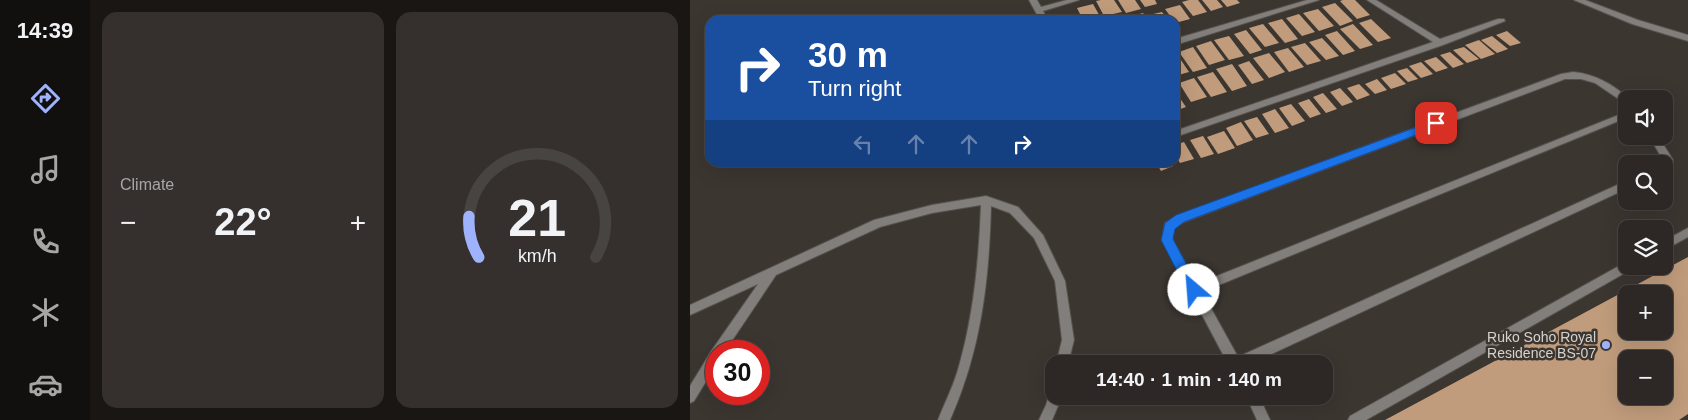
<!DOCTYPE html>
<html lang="en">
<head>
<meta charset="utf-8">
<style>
  :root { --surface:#2d2825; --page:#35302d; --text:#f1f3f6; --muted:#a7a6a7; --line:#484442; --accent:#9fb3fd }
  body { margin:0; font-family:Arial,sans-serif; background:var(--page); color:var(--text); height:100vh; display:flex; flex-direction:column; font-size:19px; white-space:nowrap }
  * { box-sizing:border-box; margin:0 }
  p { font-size:16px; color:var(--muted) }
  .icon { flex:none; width:28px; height:28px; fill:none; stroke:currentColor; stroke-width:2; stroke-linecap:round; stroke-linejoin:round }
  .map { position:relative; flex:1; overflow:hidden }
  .sheet { display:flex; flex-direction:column; gap:12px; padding:12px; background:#191614; width:600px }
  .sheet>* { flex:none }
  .banner { position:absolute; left:15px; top:15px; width:475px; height:152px; border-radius:15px; box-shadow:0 5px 20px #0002,0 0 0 1px var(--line); background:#1a4fa0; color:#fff; overflow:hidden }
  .buttons { position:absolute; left:928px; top:90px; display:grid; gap:10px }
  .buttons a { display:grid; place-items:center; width:55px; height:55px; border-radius:10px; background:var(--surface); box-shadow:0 5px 20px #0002,0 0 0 1px var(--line); font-size:25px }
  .speed { position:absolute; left:15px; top:340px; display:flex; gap:10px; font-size:25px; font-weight:700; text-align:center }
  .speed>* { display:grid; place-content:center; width:65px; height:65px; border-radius:50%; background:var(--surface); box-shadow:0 5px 20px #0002,0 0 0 1px var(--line); line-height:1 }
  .speed .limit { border:8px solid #d22; background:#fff; color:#111 }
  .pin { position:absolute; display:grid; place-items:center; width:42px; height:42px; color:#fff; margin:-21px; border-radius:10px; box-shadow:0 2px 8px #0006 }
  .me { position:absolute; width:55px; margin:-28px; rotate:333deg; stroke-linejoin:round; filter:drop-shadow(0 0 4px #0008) }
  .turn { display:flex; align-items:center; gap:18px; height:105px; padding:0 20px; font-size:22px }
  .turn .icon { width:65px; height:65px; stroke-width:2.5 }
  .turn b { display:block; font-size:35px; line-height:42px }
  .lanes { display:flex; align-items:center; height:48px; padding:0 20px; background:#0003; justify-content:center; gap:25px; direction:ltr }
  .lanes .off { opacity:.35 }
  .big { font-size:38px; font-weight:700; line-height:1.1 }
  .sheet .widget { flex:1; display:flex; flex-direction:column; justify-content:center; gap:8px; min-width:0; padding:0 18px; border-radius:15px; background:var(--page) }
  .sheet .dial { align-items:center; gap:0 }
  .dial svg { height:130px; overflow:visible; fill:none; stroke:var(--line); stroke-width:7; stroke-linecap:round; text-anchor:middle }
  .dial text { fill:var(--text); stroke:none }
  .heat { display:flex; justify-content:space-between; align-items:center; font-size:28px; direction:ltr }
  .sheet .tiles { flex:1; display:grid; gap:12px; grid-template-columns:repeat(2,1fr) }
  .trip { position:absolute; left:355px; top:355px; width:288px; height:50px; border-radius:15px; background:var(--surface); box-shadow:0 5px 20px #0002,0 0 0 1px var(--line); font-weight:700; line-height:50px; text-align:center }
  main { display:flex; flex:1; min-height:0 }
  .menu { display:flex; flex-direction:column; width:90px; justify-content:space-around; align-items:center; background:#12100f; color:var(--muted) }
  .menu .icon { width:35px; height:35px }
  .menu .active { color:var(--accent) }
  .menu b { font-size:22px; color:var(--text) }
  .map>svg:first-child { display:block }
  .building { fill:#c09c7c; fill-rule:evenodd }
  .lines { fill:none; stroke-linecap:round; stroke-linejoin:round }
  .street-casing { stroke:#58524d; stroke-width:2 }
  .street { fill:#817e7b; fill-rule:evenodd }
  .route { fill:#1a73e8; stroke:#114b97 }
  .poi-dot { fill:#9fb3fd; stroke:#3c3631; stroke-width:2 }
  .labels { text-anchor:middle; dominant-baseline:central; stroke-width:5; stroke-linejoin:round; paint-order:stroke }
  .poi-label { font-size:14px; fill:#d6d2cf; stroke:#3c3631; text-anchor:end }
</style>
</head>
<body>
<main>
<nav class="menu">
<b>14:39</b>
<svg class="icon active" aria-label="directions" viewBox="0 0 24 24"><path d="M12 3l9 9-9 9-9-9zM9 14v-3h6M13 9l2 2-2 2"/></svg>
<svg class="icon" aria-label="music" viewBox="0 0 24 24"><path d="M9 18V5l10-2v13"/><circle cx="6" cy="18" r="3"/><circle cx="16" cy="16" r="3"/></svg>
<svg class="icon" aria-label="phone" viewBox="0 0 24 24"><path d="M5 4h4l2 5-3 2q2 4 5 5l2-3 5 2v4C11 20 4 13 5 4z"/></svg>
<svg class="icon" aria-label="climate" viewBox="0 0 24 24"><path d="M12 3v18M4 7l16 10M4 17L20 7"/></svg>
<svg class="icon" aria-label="car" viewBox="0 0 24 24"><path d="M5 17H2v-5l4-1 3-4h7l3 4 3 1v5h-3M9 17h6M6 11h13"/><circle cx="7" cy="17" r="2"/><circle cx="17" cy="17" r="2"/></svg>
</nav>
<section class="sheet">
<div class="tiles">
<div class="widget"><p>Climate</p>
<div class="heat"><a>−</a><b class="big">22°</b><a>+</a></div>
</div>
<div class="widget dial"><svg viewBox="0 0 100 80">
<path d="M14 69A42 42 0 1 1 86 69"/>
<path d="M14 69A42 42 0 0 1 8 44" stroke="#9fb3fd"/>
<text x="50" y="56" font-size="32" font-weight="700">21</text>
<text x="50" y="72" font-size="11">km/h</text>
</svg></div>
</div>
</section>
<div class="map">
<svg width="998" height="420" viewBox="0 0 998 420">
  <rect width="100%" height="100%" fill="#3c3631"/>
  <g class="building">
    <polygon points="411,0 424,0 432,12 414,16 406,1"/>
    <polygon points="428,0 445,0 451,9 436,13"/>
    <polygon points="450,0 465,0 467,4 455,7"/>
    <polygon points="499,0 508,0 517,12 503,16 492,2"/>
    <polygon points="512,0 527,0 533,7 521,11"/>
    <polygon points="531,0 547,0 550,3 537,7"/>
    <polygon points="653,0 665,0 680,15 667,19 650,1"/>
    <polygon points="645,3 663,21 650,26 632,7"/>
    <polygon points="403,4 412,20 393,20 387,8"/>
    <polygon points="490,5 500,19 485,23 485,20 483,20 475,9"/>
    <polygon points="628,9 644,26 629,31 613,13"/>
    <polygon points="472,12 478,20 462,20 459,15"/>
    <polygon points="453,13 458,20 441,20 439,17"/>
    <polygon points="609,14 625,32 612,36 596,18"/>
    <polygon points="592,19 608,39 595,43 578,23"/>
    <polygon points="681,19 701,38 688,42 669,23"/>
    <polygon points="573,24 589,43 575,47 559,28"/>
    <polygon points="663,24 683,45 670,49 650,29"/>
    <polygon points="556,30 572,50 560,54 544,34"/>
    <polygon points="647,31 665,51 653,55 635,35"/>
    <polygon points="817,31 831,43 820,46 806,35"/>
    <polygon points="539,36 554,56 539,60 524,40"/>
    <polygon points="802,36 818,49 807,53 791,40"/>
    <polygon points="632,38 649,56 636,60 619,42"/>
    <polygon points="789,40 805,54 791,59 775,45"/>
    <polygon points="521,41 535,60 519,65 506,46"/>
    <polygon points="615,43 631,61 617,65 601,47"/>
    <polygon points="503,47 517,68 503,72 489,52"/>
    <polygon points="774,47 789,59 777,63 763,50"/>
    <polygon points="598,48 614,67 599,72 584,52"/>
    <polygon points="485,51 499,72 485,76"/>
    <polygon points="760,52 774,64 763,68 750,55"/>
    <polygon points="579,53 595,72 579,78 563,58"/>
    <polygon points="746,57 758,68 746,72 734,61"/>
    <polygon points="559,61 574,80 562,84 548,65"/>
    <polygon points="731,62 743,74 731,78 719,66"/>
    <polygon points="542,64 557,86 542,91 526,69"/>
    <polygon points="717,68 728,79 718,82 707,71"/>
    <polygon points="523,72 537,92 521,97 507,77"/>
    <polygon points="705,73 716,84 701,89 691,78"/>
    <polygon points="504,78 517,97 501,102 489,83"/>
    <polygon points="687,79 697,90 685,94 675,84"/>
    <polygon points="669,84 680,95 667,100 657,88"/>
    <polygon points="650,88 663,102 652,106 640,92"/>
    <polygon points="485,91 496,107 485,111"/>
    <polygon points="633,93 647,109 636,113 623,97"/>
    <polygon points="619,99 631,114 620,118 608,103"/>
    <polygon points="601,104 615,121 602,126 589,108"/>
    <polygon points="585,109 599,128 585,133 572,114"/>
    <polygon points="567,117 579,134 566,138 554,121"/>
    <polygon points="551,122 563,140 547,146 536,128"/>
    <polygon points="534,131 545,148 528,154 517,137"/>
    <polygon points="513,136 524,154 511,158 500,140"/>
    <polygon points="494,142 504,159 490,163 485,155 485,145"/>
    <polygon points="466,162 481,162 483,166 471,171"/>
    <path d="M998,257V414L989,420H695ZM936,294H974V331H936ZM936,359H974V396H936Z"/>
  </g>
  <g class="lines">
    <g class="street-casing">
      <g id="street">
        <polygon points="339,0 347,0 351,7 377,0 389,0 353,11 358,20 350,20"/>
        <polygon points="617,0 629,0 485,45 485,39"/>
        <polygon points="677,0 686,0 750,39 808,19 814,19 815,21 753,45 485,137 485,131 743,42"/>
        <polygon points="884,0 895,0 948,20 998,35 998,41 942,24"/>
        <path d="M883,72C905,74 923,84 939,99H936V104L905,83L891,79H875L494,222L484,228L482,239L507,284L936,112V118L512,292L548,357L936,181V189L560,364H538L472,239L475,223L486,216L871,74Z"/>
        <polygon points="959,136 968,136 983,160 983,165 977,171 974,172 973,160"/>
        <path d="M296,196L328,207L353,235L375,281L384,340L378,364H366L372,340L365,281L344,238L320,213L301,206C299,282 291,350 260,420H248C255,402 264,385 269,366C284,313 289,259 291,205L242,213L190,227L86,275L35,351H26V365L4,401L0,403V386L22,350L68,284L0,315V305L184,220L242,205Z"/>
        <polygon points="998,228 998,237 974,250 974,241"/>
        <polygon points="936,262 936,266 943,266 942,269 676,420 658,420 660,416"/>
        <polygon points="364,390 364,396 370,396 368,406 362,420 349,420 356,405 360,392"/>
        <polygon points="556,396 569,396 580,420 567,420"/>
      </g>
    </g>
    <use href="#street" class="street"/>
  </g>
  <polygon class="route" points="746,120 750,121 750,126 494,222 485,229 483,239 510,290 508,294 504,296 499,294 471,240 475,223 486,215"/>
  <circle class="poi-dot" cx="916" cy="345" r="5"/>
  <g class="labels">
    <g class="poi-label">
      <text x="906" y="337">Ruko Soho Royal<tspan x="906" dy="16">Residence BS-07</tspan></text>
    </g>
  </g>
</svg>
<div class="buttons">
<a><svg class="icon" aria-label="sound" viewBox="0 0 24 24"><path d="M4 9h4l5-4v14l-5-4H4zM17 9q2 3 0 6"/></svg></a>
<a><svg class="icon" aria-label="search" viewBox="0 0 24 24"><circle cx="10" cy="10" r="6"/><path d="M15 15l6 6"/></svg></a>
<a><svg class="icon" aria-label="layers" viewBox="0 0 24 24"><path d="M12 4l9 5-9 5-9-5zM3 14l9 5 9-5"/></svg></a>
<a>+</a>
<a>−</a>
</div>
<div class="speed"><div class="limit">30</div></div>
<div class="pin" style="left:746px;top:123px;background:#d93025"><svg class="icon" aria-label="arrive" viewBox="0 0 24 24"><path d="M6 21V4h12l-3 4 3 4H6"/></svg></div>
<svg class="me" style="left:504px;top:290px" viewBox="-20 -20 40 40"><circle r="19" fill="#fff"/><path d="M0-13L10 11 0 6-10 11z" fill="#1a73e8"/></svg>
<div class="trip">14:40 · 1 min · 140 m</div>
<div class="banner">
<div class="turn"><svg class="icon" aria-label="right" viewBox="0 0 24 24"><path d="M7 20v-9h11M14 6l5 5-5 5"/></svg><div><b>30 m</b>Turn right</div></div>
<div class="lanes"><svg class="icon off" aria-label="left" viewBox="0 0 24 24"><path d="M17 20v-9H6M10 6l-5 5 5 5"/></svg><svg class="icon off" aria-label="ahead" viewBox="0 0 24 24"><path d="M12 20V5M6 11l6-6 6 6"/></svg><svg class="icon off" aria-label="ahead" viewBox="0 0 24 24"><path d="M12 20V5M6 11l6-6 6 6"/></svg><svg class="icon" aria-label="right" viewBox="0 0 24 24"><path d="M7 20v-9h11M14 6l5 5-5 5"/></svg></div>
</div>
</div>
</main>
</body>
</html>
